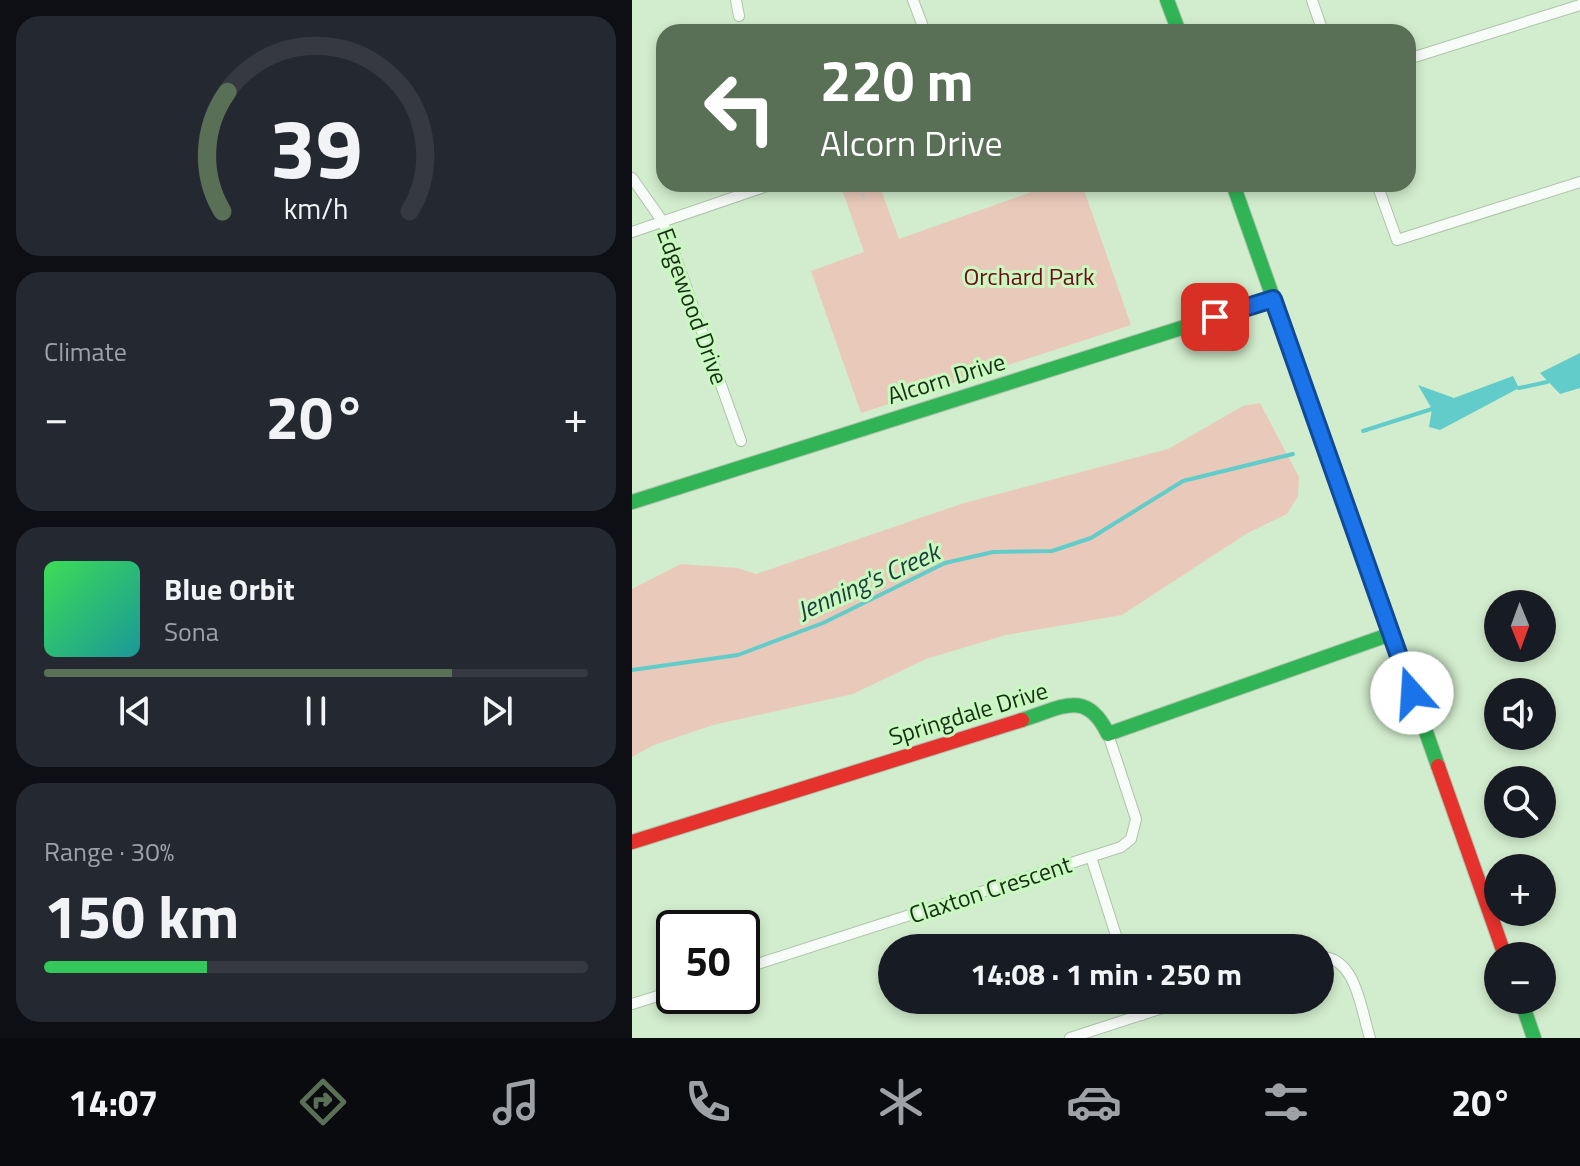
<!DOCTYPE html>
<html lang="en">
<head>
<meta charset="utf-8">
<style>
  :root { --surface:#171b24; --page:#242831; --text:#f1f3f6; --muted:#9ea1a6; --line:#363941; --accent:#5a7056 }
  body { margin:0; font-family:"Titillium Web",sans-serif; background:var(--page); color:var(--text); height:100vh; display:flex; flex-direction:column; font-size:30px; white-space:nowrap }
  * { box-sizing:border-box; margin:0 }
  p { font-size:26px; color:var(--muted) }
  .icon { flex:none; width:44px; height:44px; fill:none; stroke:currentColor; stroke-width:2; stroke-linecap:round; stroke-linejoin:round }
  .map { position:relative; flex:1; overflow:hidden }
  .sheet { display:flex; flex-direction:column; gap:16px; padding:16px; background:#0d0f14; width:632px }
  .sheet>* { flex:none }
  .banner { position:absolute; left:24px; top:24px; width:760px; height:168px; border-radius:24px; box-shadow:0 4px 12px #0003; background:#5a7056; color:#fff; overflow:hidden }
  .needle { width:52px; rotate:179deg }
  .tools { position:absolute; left:852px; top:590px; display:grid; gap:16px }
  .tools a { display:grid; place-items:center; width:72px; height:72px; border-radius:50%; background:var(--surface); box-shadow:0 4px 12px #0003; font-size:40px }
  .speed { position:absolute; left:24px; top:910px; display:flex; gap:16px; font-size:40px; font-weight:700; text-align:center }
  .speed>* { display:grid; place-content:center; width:104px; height:104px; border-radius:50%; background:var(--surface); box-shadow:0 4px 12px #0003; line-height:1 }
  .speed .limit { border:4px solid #111; border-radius:12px; background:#fff; color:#111 }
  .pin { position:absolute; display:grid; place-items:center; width:68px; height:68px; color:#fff; margin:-34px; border-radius:16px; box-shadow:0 4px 12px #0006 }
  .me { position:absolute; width:88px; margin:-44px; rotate:341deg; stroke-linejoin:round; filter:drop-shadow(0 0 6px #0008) }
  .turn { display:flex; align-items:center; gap:28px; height:168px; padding:0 32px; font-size:36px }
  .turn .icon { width:104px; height:104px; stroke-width:2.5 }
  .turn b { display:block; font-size:56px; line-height:68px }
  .big { font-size:60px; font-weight:700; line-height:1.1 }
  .sheet .card { flex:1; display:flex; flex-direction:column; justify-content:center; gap:12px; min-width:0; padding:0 28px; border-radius:24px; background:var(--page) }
  .sheet .dial { align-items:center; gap:0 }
  .dial svg { height:208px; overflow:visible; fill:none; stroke:var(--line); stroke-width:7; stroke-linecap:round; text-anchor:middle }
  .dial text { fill:var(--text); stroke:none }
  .song { display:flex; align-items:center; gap:24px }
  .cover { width:96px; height:96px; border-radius:12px; background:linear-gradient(135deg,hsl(130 70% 55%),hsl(180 70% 35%)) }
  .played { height:8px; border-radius:4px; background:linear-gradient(90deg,var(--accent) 75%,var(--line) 75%) }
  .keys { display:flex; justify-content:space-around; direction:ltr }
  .heat { display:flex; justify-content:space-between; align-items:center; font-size:44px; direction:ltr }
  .charge { height:12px; border-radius:6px; background:linear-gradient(90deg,#34c759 30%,var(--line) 0) }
  .trip { position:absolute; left:246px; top:934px; width:456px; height:80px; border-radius:40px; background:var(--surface); box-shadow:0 4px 12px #0003; font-weight:700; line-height:80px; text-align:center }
  .tabs { display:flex; height:128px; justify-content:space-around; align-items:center; background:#090b0e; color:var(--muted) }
  .tabs .icon { width:56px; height:56px }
  .tabs .on { color:var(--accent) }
  .tabs b { font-size:36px; color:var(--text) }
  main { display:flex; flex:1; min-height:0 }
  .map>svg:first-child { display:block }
  .green { fill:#e9caba }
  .water { fill:#61ccc9 }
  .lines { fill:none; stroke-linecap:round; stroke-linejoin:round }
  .stream { stroke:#61ccc9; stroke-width:4 }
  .street-casing { stroke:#adc3aa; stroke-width:12 }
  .fast-casing { stroke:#adc3aa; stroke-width:16 }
  .jam-casing { stroke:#adc3aa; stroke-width:16 }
  .path { stroke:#c9d0c7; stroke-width:2; stroke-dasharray:6 4; stroke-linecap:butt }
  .street { stroke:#f8fcf8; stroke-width:10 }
  .fast { stroke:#30b455; stroke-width:14 }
  .jam { stroke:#e5322d; stroke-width:14 }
  .route-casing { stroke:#114b97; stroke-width:20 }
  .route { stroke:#1a73e8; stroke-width:14 }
  .labels { text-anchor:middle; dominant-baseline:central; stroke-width:6; stroke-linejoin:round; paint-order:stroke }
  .park-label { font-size:24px; fill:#750619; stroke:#c8fac0 }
  .street-label { font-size:24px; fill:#192c16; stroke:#c8fac0 }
  .water-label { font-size:26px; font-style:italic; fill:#1f3c3e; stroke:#c8fac0 }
</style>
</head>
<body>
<main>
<section class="sheet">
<div class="card dial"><svg viewBox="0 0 100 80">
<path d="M14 69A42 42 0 1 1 86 69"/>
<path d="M14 69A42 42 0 0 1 16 23" stroke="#5a7056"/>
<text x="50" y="56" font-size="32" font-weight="700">39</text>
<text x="50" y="72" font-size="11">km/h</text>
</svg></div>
<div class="card"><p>Climate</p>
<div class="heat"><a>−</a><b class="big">20°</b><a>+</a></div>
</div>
<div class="card">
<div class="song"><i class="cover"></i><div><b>Blue Orbit</b><p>Sona</p></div></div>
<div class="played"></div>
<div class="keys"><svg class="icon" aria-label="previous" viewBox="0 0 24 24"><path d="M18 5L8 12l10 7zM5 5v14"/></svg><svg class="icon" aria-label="pause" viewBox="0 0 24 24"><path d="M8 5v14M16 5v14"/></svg><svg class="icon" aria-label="next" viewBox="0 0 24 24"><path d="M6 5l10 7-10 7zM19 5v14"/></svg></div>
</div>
<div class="card"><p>Range · 30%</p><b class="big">150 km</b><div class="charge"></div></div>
</section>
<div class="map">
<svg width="948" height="1038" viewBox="0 0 948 1038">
  <rect width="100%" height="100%" fill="#d2edcd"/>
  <g class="green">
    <polygon points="208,184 247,184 267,239 422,184 450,184 499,325 229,413 179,271 232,252"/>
    <polygon points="628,403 667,477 666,496 655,514 614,534 490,615 374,635 294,659 221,694 81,725 22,745 0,757 0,589 49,564 106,568 124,574 332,503 536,449 611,406"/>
  </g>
  <g class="water">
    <polygon points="948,353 948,388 928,394 908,373"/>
    <polygon points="881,376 887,388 808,430 797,427 800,409 786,385 822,398"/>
  </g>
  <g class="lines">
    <g class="stream">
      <polyline points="887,388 915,382"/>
      <polyline points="731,431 800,409"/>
      <polyline points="0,670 106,655 191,623 313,563 361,552 420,551 459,538 551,481 661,454"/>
    </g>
    <g class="street-casing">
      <g id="street">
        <polyline points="104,0 107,16"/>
        <polyline points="281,0 293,32"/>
        <polyline points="680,0 691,32"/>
        <polyline points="776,59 948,5"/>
        <polyline points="0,178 31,222 109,441"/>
        <polyline points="745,184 765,240 948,182"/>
        <polyline points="0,232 141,184"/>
        <polyline points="459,857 488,948"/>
        <path d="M688,957C724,956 729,1010 738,1038"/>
        <polyline points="110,969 489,847 499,839 504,819 476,734"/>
        <polyline points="505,1000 510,1015"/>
        <polyline points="0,1004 42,991"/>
        <polyline points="438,1038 555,1000"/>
      </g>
    </g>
    <g class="fast-casing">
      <g id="fast">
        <polyline points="535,0 547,32"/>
        <polyline points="601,184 806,766"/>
        <polyline points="0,502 641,299"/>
        <path d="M390,720C429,708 454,688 476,734L759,634"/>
        <polyline points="889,1000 902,1038"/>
      </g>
    </g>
    <g class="jam-casing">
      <g id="jam">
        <polyline points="806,766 873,956"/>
        <polyline points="0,842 390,720"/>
      </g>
    </g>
    <polyline class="path" points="227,184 233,201"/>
    <use href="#street" class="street"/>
    <use href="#fast" class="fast"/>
    <use href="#jam" class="jam"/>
  </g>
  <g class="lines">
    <g class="route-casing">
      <polyline id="route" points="583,317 641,299 780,693"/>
    </g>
    <use href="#route" class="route"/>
  </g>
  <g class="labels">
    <g class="park-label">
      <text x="397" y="276">Orchard Park</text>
    </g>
    <g class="street-label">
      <text transform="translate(61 306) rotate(70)">Edgewood Drive</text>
      <text transform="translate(314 378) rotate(-17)">Alcorn Drive</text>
      <text transform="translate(336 713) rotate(-17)">Springdale Drive</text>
      <text transform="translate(358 889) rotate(-18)">Claxton Crescent</text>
    </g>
    <g class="water-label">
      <text transform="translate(236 581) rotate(-24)">Jenning's Creek</text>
    </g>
  </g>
</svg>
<div class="tools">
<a><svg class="needle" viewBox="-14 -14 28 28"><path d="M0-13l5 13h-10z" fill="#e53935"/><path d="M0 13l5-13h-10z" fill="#9ea1a6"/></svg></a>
<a><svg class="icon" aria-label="sound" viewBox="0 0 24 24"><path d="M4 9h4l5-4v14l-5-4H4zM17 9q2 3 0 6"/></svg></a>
<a><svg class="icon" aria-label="search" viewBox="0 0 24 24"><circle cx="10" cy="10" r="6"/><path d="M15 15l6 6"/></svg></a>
<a>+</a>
<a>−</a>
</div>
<div class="speed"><div class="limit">50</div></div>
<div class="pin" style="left:583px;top:317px;background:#d93025"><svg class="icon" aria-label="arrive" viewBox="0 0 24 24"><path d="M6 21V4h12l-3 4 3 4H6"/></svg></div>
<svg class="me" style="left:780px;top:693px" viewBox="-20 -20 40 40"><circle r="19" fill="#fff"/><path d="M0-13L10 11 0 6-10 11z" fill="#1a73e8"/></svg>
<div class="trip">14:08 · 1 min · 250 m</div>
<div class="banner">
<div class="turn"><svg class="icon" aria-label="left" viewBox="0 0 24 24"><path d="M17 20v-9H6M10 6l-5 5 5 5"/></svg><div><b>220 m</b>Alcorn Drive</div></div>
</div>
</div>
</main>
<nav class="tabs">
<b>14:07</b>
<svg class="icon on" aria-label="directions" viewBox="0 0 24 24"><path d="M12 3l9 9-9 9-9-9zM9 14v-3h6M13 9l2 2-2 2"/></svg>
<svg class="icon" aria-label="music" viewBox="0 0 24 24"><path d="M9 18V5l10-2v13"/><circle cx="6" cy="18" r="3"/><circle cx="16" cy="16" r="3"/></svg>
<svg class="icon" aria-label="phone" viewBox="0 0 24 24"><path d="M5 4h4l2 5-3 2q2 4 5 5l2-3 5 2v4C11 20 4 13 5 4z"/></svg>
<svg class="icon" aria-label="climate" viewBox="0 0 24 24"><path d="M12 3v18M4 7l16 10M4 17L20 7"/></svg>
<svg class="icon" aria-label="car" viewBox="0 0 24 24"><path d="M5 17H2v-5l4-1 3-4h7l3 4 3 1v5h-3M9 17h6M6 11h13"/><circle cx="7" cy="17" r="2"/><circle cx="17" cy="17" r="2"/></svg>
<svg class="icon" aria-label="filters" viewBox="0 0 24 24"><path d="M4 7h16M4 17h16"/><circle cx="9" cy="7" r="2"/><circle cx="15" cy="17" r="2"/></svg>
<b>20°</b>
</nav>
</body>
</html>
